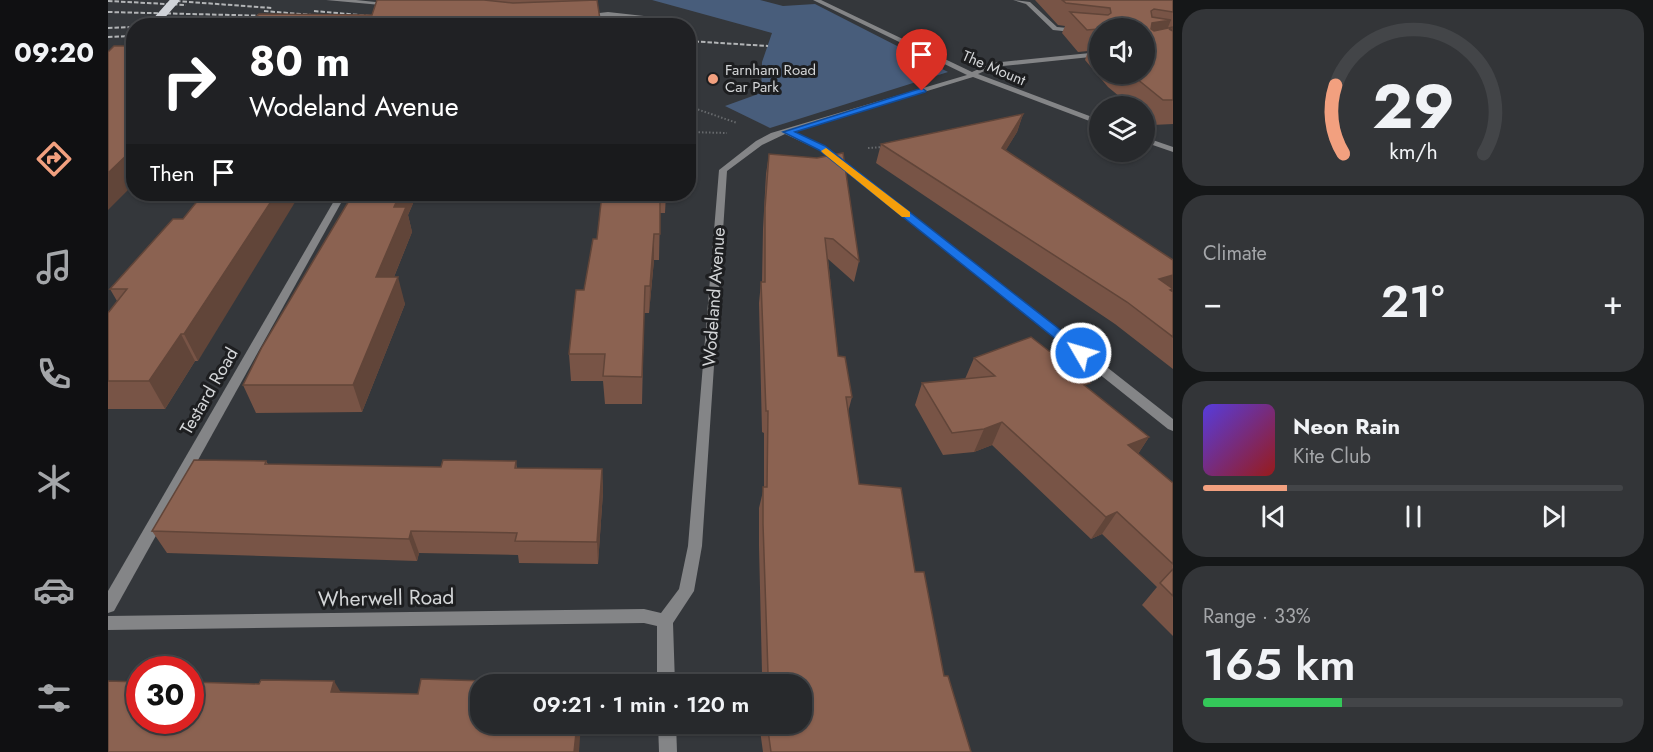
<!DOCTYPE html>
<html lang="en">
<head>
<meta charset="utf-8">
<style>
  :root { --surface:#27292c; --page:#333538; --text:#f1f3f6; --muted:#a4a6a9; --line:#434548; --accent:#f2a07f }
  body { margin:0; font-family:Jost,sans-serif; background:var(--page); color:var(--text); height:100vh; display:flex; flex-direction:column; font-size:22px; white-space:nowrap }
  * { box-sizing:border-box; margin:0 }
  p { font-size:20px; color:var(--muted) }
  .icon { flex:none; width:33px; height:33px; fill:none; stroke:currentColor; stroke-width:2; stroke-linecap:round; stroke-linejoin:round }
  .map { position:relative; flex:1; overflow:hidden }
  .panel { display:flex; flex-direction:column; gap:9px; padding:9px; background:#151718; width:480px }
  .panel>* { flex:none }
  .banner { position:absolute; left:18px; top:18px; width:570px; height:183px; border-radius:24px; box-shadow:0 2px 4px #0004,0 0 0 2px var(--line); background:#202124; color:#fff; overflow:hidden }
  .buttons { position:absolute; left:981px; top:18px; display:grid; gap:12px }
  .buttons a { display:grid; place-items:center; width:66px; height:66px; border-radius:50%; background:var(--surface); box-shadow:0 2px 4px #0004,0 0 0 2px var(--line); font-size:30px }
  .speed { position:absolute; left:18px; top:656px; display:flex; gap:12px; font-size:30px; font-weight:700; text-align:center }
  .speed>* { display:grid; place-content:center; width:78px; height:78px; border-radius:50%; background:var(--surface); box-shadow:0 2px 4px #0004,0 0 0 2px var(--line); line-height:1 }
  .speed .limit { border:9px solid #d22; background:#fff; color:#111 }
  .pin { position:absolute; display:grid; place-items:center; width:51px; height:51px; color:#fff; margin:-62px -26px; border-radius:50% 50% 50% 0; rotate:-45deg; box-shadow:0 0 6px #0007 }
  .pin .icon { rotate:45deg }
  .me { position:absolute; width:66px; margin:-33px; rotate:308deg; stroke-linejoin:round; filter:drop-shadow(0 0 4px #0008) }
  .turn { display:flex; align-items:center; gap:21px; height:126px; padding:0 24px; font-size:27px }
  .turn .icon { width:78px; height:78px; stroke-width:2.5 }
  .turn b { display:block; font-size:42px; line-height:51px }
  .then { display:flex; align-items:center; height:57px; padding:0 24px; background:#0003; gap:12px; font-size:22px }
  .big { font-size:45px; font-weight:600; line-height:1.1 }
  .panel .card { flex:1; display:flex; flex-direction:column; justify-content:center; gap:9px; min-width:0; padding:0 21px; border-radius:24px; background:var(--page) }
  .panel .dial { align-items:center; gap:0 }
  .dial svg { height:156px; overflow:visible; fill:none; stroke:var(--line); stroke-width:7; stroke-linecap:round; text-anchor:middle }
  .dial text { fill:var(--text); stroke:none }
  .song { display:flex; align-items:center; gap:18px }
  .cover { width:72px; height:72px; border-radius:9px; background:linear-gradient(135deg,hsl(250 70% 55%),hsl(0 70% 35%)) }
  .played { height:6px; border-radius:3px; background:linear-gradient(90deg,var(--accent) 20%,var(--line) 20%) }
  .keys { display:flex; justify-content:space-around; direction:ltr }
  .heat { display:flex; justify-content:space-between; align-items:center; font-size:33px; direction:ltr }
  .charge { height:9px; border-radius:4px; background:linear-gradient(90deg,#34c759 33%,var(--line) 0) }
  .trip { position:absolute; left:362px; top:674px; width:342px; height:60px; border-radius:24px; background:var(--surface); box-shadow:0 2px 4px #0004,0 0 0 2px var(--line); font-weight:600; line-height:60px; text-align:center }
  main { display:flex; flex:1; min-height:0 }
  .dock { display:flex; flex-direction:column; width:108px; justify-content:space-around; align-items:center; background:#101012; color:var(--muted) }
  .dock .icon { width:42px; height:42px }
  .dock .on { color:var(--accent) }
  .dock b { font-size:27px; color:var(--text) }
  .map>svg:first-child { display:block }
  .green { fill:#485d7b }
  .lines { fill:none; stroke-linecap:round; stroke-linejoin:round }
  .path { stroke:#66696c; stroke-width:2; stroke-dasharray:1.5 2; stroke-linecap:butt }
  .lane { fill:#848587; fill-rule:evenodd }
  .street { fill:#848587; fill-rule:evenodd }
  .rail { stroke:#b2b4b6; stroke-width:2; stroke-dasharray:4.5 2; stroke-linecap:butt }
  .primary-bridge { stroke:#d0d3d8; stroke-width:8 }
  .wall { fill:#785446; fill-rule:evenodd }
  .shaded-wall { fill:#614539 }
  .building { fill:#8b6251; stroke:#614539; stroke-width:1.5 }
  .route { fill:#1a73e8; stroke:#114b97; stroke-width:1.5 }
  .slow { fill:#f59e0b }
  .poi-dot { fill:#f2a07f; stroke:#1d1e20; stroke-width:2 }
  .labels { text-anchor:middle; dominant-baseline:central; stroke-width:6; stroke-linejoin:round; paint-order:stroke }
  .far-street-label { font-size:15px; fill:#d3d5d7; stroke:#1d1e20 }
  .far-poi-label { font-size:15px; fill:#d3d5d7; stroke:#1d1e20; text-anchor:start }
  .street-label { font-size:18px; fill:#d3d5d7; stroke:#1d1e20 }
  .near-street-label { font-size:21px; fill:#d3d5d7; stroke:#1d1e20 }
</style>
</head>
<body>
<main>
<nav class="dock">
<b>09:20</b>
<svg class="icon on" aria-label="directions" viewBox="0 0 24 24"><path d="M12 3l9 9-9 9-9-9zM9 14v-3h6M13 9l2 2-2 2"/></svg>
<svg class="icon" aria-label="music" viewBox="0 0 24 24"><path d="M9 18V5l10-2v13"/><circle cx="6" cy="18" r="3"/><circle cx="16" cy="16" r="3"/></svg>
<svg class="icon" aria-label="phone" viewBox="0 0 24 24"><path d="M5 4h4l2 5-3 2q2 4 5 5l2-3 5 2v4C11 20 4 13 5 4z"/></svg>
<svg class="icon" aria-label="climate" viewBox="0 0 24 24"><path d="M12 3v18M4 7l16 10M4 17L20 7"/></svg>
<svg class="icon" aria-label="car" viewBox="0 0 24 24"><path d="M5 17H2v-5l4-1 3-4h7l3 4 3 1v5h-3M9 17h6M6 11h13"/><circle cx="7" cy="17" r="2"/><circle cx="17" cy="17" r="2"/></svg>
<svg class="icon" aria-label="filters" viewBox="0 0 24 24"><path d="M4 7h16M4 17h16"/><circle cx="9" cy="7" r="2"/><circle cx="15" cy="17" r="2"/></svg>
</nav>
<div class="map">
<svg width="1065" height="752" viewBox="0 0 1065 752">
  <rect width="100%" height="100%" fill="#34373b"/>
  <polygon class="green" points="544,0 652,0 675,6 707,4 840,72 662,128 617,106 653,93 654,62 664,33"/>
  <g class="lines">
    <g class="path">
      <polyline points="580,106 629,123"/>
      <polyline points="580,132 619,133"/>
      <polyline points="760,148 776,147"/>
    </g>
    <g class="lane">
      <polygon points="218,0 248,0 287,4 284,6"/>
      <polygon points="905,0 922,2 949,27 992,31 992,35 945,30 918,4"/>
      <polygon points="500,12 563,19 566,21 563,23 500,16 477,17 474,15"/>
    </g>
    <g class="street">
      <polygon points="705,0 713,0 864,72 884,63 992,52 992,56 885,67 870,74 992,120 992,125 865,77 685,132 717,146 1065,419 1065,431 1060,429 711,150 677,134 654,145 619,171 594,546 586,591 565,623 567,684 549,684 549,626 536,623 0,630 0,616 536,609 553,613 571,589 580,546 611,170 648,141 663,133 859,75"/>
      <polygon points="1036,137 1065,147 1065,152 1036,142"/>
      <polygon points="230,194 238,194 6,611 0,613 0,591"/>
      <polygon points="550,723 568,723 569,752 551,752"/>
    </g>
    <g class="rail">
      <polyline points="0,1 78,5"/>
      <polyline points="68,1 164,8"/>
      <polyline points="156,11 216,16"/>
      <polyline points="206,11 275,17"/>
      <polyline points="0,12 165,16"/>
      <polyline points="76,26 145,24"/>
      <polyline points="0,28 26,27"/>
      <polyline points="0,37 26,36"/>
      <polyline points="580,41 660,46"/>
    </g>
    <polyline class="primary-bridge" points="44,26 67,0"/>
  </g>
  <g class="wall">
    <polygon points="269,0 489,0 264,15"/>
    <path d="M927,0H1065V124L1044,125L1036,118V106H1023L1000,87L977,60L980,51L970,52L954,33L957,26L950,25ZM992,28H1036V74H992Z"/>
    <polygon points="915,114 909,132 897,151 1065,260 1065,369 1007,324 768,163 773,144"/>
    <polygon points="661,154 751,261 746,282 720,259 730,356 744,397 740,412 751,484 807,572 836,676 863,752 655,752 651,723 693,723 693,684 649,684 652,673 654,673 651,546 651,508 656,487 656,433 654,432 651,303 653,282 654,282 655,229 658,174"/>
    <polygon points="245,194 309,194 300,215 304,232 286,277 297,304 254,412 148,413 135,385"/>
    <polygon points="494,194 558,194 557,213 552,213 551,260 546,260 541,313 536,313 534,404 497,404 495,381 463,381 461,354 489,239"/>
    <polygon points="75,219 90,361 87,361 57,409 0,409 0,313 9,301 2,289"/>
    <polygon points="866,358 979,388 1041,437 1030,454 1065,483 1065,636 1034,605 1049,587 994,534 983,539 884,445 866,452 835,455 807,405 814,383 857,379"/>
    <polygon points="158,461 160,464 333,467 408,461 409,469 494,469 495,492 490,564 411,563 410,555 311,553 309,561 59,553 44,531"/>
  </g>
  <g class="shaded-wall">
    <polygon points="1063,20 1054,42 1036,45 1044,23"/>
    <polygon points="915,114 909,132 887,168 894,148"/>
    <polygon points="26,148 26,184 0,210 0,173"/>
    <polygon points="168,194 192,194 90,361 76,334"/>
    <polygon points="292,194 309,194 300,215 304,232 275,304 268,277 286,207"/>
    <polygon points="546,234 546,260 541,313 542,286"/>
    <polygon points="1065,275 1065,293 1051,279"/>
    <polygon points="290,277 297,304 254,412 245,385"/>
    <polygon points="73,334 87,361 57,409 41,381"/>
    <polygon points="894,422 884,445 866,452 876,429"/>
    <polygon points="1041,437 1026,460 1020,445"/>
    <polygon points="494,469 495,492 490,564 489,542"/>
    <polygon points="1009,512 994,534 983,539 998,517"/>
    <polygon points="303,531 311,553 309,561 301,539"/>
    <polygon points="226,681 238,701 223,692"/>
    <polygon points="469,723 473,723 471,752 466,752"/>
  </g>
  <g class="building">
    <polygon points="269,0 376,0 405,3 489,0 493,26 138,26 151,14 264,15"/>
    <polygon points="954,0 1065,0 1065,12 1046,9 1043,11 1044,17 1063,20 1044,23 1043,29 1046,31 1065,27 1065,29 1061,29 1065,31 1065,100 1055,100 1023,74 1036,74 1036,28 1002,28 979,30 962,12 1000,15 1003,13 1002,8 958,3"/>
    <polygon points="992,36 992,43 986,37"/>
    <polygon points="6,46 26,46 26,148 0,173 0,52"/>
    <polygon points="915,114 894,148 1065,260 1065,275 1051,279 1065,289 1062,290 1065,292 1065,337 1019,302 773,144"/>
    <polygon points="735,153 751,261 725,239 717,238 730,356 737,357 744,397 738,397 751,484 793,488 807,572 816,572 836,676 840,676 863,752 663,752 659,723 693,723 693,684 653,684 652,673 660,673 655,524 655,487 659,487 660,411 658,411 653,282 657,282 657,208 661,154 709,158"/>
    <polygon points="95,194 168,194 76,334 73,334 41,381 0,381 0,313 19,289 2,289 65,219 75,219"/>
    <polygon points="245,194 292,194 286,207 298,207 268,277 290,277 245,385 135,385 154,347"/>
    <polygon points="494,194 552,194 552,234 546,234 542,286 537,286 534,377 495,376 497,354 461,354 468,290 476,290 485,239 489,239"/>
    <polygon points="923,337 982,383 976,385 1041,437 1020,445 1065,483 1065,564 1009,512 998,517 894,422 876,429 844,433 814,383 887,376 866,358"/>
    <polygon points="86,460 158,461 157,464 333,467 335,460 408,461 407,468 494,469 489,542 407,541 409,533 303,531 301,539 44,531"/>
    <polygon points="1065,569 1065,596 1052,583"/>
    <polygon points="313,679 472,684 372,684 372,723 469,723 466,752 0,752 0,681 32,682 32,720 82,720 82,682 151,684 153,680 226,681 223,692 310,694"/>
  </g>
  <polygon class="route" points="814,88 818,91 817,92 687,132 717,146 978,350 980,353 978,356 969,356 711,150 675,132"/>
  <polygon class="slow" points="718,148 802,212 802,217 794,217 715,153 713,151"/>
  <circle class="poi-dot" cx="605" cy="79" r="6"/>
  <g class="labels">
    <g class="far-street-label">
      <text transform="translate(886 68) rotate(23)">The Mount</text>
    </g>
    <g class="far-poi-label">
      <text x="617" y="70">Farnham Road<tspan x="617" dy="17">Car Park</tspan></text>
    </g>
    <g class="street-label">
      <text transform="translate(606 297) rotate(-86)">Wodeland Avenue</text>
      <text transform="translate(101 391) rotate(-60)">Testard Road</text>
    </g>
    <g class="near-street-label">
      <text transform="translate(278 598) rotate(-1)">Wherwell Road</text>
    </g>
  </g>
</svg>
<div class="buttons">
<a><svg class="icon" aria-label="sound" viewBox="0 0 24 24"><path d="M4 9h4l5-4v14l-5-4H4zM17 9q2 3 0 6"/></svg></a>
<a><svg class="icon" aria-label="layers" viewBox="0 0 24 24"><path d="M12 4l9 5-9 5-9-5zM3 14l9 5 9-5"/></svg></a>
</div>
<div class="speed"><div class="limit">30</div></div>
<div class="pin" style="left:814px;top:91px;background:#d93025"><svg class="icon" aria-label="arrive" viewBox="0 0 24 24"><path d="M6 21V4h12l-3 4 3 4H6"/></svg></div>
<svg class="me" style="left:973px;top:353px" viewBox="-20 -20 40 40"><circle r="17" fill="#1a73e8" stroke="#fff" stroke-width="3"/><path d="M0-11L8 9 0 5-8 9z" fill="#fff"/></svg>
<div class="trip">09:21 · 1 min · 120 m</div>
<div class="banner">
<div class="turn"><svg class="icon" aria-label="right" viewBox="0 0 24 24"><path d="M7 20v-9h11M14 6l5 5-5 5"/></svg><div><b>80 m</b>Wodeland Avenue</div></div>
<div class="then">Then<svg class="icon" aria-label="arrive" viewBox="0 0 24 24"><path d="M6 21V4h12l-3 4 3 4H6"/></svg></div>
</div>
</div>
<section class="panel">
<div class="card dial"><svg viewBox="0 0 100 80">
<path d="M14 69A42 42 0 1 1 86 69"/>
<path d="M14 69A42 42 0 0 1 10 34" stroke="#f2a07f"/>
<text x="50" y="56" font-size="32" font-weight="700">29</text>
<text x="50" y="72" font-size="11">km/h</text>
</svg></div>
<div class="card"><p>Climate</p>
<div class="heat"><a>−</a><b class="big">21°</b><a>+</a></div>
</div>
<div class="card">
<div class="song"><i class="cover"></i><div><b>Neon Rain</b><p>Kite Club</p></div></div>
<div class="played"></div>
<div class="keys"><svg class="icon" aria-label="previous" viewBox="0 0 24 24"><path d="M18 5L8 12l10 7zM5 5v14"/></svg><svg class="icon" aria-label="pause" viewBox="0 0 24 24"><path d="M8 5v14M16 5v14"/></svg><svg class="icon" aria-label="next" viewBox="0 0 24 24"><path d="M6 5l10 7-10 7zM19 5v14"/></svg></div>
</div>
<div class="card"><p>Range · 33%</p><b class="big">165 km</b><div class="charge"></div></div>
</section>
</main>
</body>
</html>
